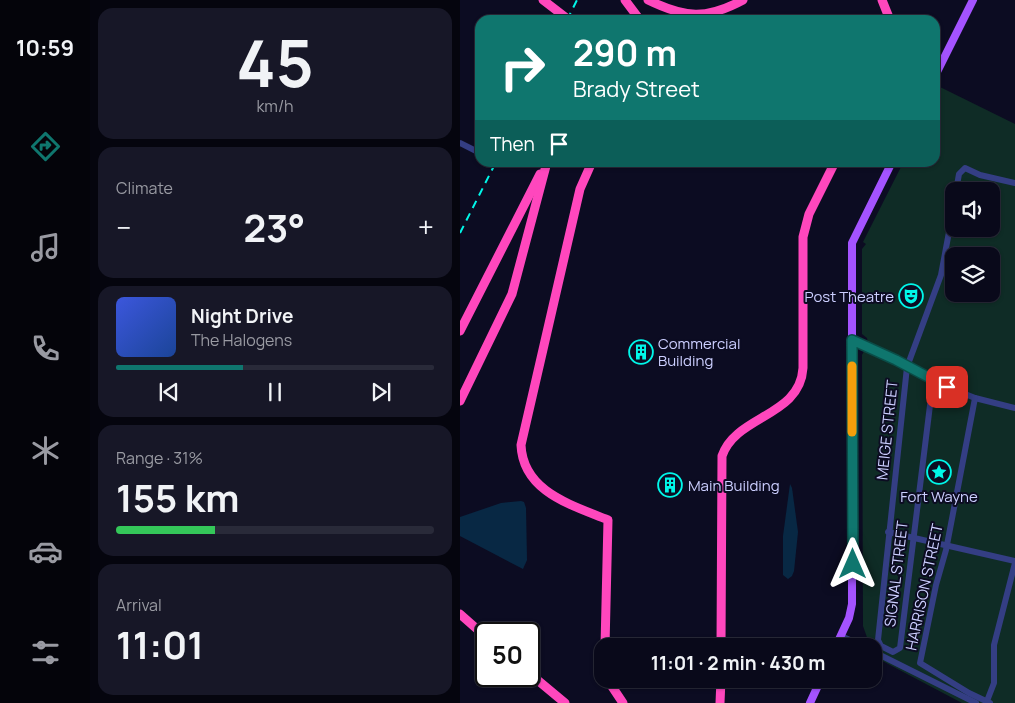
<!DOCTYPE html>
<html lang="en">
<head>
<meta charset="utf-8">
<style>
  :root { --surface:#09091a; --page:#171727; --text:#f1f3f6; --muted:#999aa2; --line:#292a39; --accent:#0f766e }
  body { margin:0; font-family:Manrope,sans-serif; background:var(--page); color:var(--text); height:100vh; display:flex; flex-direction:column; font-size:19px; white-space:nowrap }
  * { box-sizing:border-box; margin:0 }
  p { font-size:16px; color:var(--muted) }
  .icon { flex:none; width:28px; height:28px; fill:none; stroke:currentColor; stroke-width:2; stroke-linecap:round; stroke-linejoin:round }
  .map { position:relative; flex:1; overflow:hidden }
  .panel { display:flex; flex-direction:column; gap:8px; padding:8px; background:#05050e; width:370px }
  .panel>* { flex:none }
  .guide { position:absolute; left:15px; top:15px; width:465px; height:152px; border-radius:15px; box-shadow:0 1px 4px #0004,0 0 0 1px var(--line); background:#0f766e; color:#fff; overflow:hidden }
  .buttons { position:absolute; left:485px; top:182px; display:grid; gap:10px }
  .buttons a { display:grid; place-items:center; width:55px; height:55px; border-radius:10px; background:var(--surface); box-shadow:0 1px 4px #0004,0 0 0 1px var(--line); font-size:25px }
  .speed { position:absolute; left:15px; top:622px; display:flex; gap:10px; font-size:25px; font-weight:700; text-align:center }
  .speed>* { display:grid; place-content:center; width:65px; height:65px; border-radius:50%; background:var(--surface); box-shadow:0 1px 4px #0004,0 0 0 1px var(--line); line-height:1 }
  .speed .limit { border:2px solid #111; border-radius:8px; background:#fff; color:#111 }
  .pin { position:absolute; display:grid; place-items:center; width:42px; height:42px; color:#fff; margin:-21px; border-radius:10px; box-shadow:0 2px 8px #0006 }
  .me { position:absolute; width:55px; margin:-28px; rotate:0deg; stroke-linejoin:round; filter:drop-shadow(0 0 4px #0008) }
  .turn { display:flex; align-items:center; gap:18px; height:105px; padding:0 15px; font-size:22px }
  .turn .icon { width:65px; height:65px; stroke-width:2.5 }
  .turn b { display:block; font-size:35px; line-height:42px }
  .then { display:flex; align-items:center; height:48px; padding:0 15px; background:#0003; gap:10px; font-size:19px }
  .big { font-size:38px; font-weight:700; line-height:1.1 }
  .panel .card { flex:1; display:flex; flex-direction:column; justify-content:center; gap:8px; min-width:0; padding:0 18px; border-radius:15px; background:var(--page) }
  .panel .dial { align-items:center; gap:0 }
  .dial b { font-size:65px; line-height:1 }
  .song { display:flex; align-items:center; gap:15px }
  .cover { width:60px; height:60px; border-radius:8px; background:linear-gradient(135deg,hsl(230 70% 55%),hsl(220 70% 35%)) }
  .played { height:5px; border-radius:2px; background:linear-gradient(90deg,var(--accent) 40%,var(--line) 40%) }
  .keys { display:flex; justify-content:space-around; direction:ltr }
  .heat { display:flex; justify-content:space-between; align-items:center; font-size:28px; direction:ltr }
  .charge { height:8px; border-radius:4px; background:linear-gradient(90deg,#34c759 31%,var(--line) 0) }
  .trip { position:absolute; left:134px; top:638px; width:288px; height:50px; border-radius:15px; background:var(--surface); box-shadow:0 1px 4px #0004,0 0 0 1px var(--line); font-weight:700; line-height:50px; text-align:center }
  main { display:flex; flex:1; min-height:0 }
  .dock { display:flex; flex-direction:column; width:90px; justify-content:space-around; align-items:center; background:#04040a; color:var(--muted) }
  .dock .icon { width:35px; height:35px }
  .dock .current { color:var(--accent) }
  .dock b { font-size:22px; color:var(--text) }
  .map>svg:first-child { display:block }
  .green { fill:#0f2c26; fill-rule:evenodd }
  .water { fill:#082844 }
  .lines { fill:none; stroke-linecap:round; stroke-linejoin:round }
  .minor { stroke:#343e84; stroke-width:6 }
  .major { stroke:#a453ff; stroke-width:8 }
  .highway { stroke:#ff47bd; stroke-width:9 }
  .rail { stroke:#00f7e9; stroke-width:2; stroke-dasharray:8 6; stroke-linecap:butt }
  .highway-bridge { stroke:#ff47bd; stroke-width:9 }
  .route-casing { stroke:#0a4d48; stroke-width:12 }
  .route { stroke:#0f766e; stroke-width:9 }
  .slow { stroke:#f59e0b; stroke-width:9 }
  .labels { text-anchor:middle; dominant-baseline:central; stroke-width:4; stroke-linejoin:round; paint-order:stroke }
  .poi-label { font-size:15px; fill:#cccfff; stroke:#0c0c22; text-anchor:start }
  .street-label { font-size:15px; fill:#cccfff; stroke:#0c0c22 }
</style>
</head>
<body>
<main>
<nav class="dock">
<b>10:59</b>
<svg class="icon current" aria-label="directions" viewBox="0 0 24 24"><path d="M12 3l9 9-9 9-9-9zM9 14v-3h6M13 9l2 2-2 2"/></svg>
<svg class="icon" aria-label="music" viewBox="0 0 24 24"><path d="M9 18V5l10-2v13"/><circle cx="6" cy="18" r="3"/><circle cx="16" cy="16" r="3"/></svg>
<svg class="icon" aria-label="phone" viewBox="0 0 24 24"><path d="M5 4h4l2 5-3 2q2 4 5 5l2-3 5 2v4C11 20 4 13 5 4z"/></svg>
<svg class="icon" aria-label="climate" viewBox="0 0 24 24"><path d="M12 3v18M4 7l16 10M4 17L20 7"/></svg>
<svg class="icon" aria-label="car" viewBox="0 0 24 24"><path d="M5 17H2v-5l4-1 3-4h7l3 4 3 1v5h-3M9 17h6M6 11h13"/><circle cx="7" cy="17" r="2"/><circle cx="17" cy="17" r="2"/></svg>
<svg class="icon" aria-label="filters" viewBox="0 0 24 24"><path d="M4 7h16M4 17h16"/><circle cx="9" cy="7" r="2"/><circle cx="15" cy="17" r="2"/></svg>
</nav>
<section class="panel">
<div class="card dial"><b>45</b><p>km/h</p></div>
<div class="card"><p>Climate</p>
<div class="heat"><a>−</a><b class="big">23°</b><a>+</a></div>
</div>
<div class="card">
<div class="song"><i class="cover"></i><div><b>Night Drive</b><p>The Halogens</p></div></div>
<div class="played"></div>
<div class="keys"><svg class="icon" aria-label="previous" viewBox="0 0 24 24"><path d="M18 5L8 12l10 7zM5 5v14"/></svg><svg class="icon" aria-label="pause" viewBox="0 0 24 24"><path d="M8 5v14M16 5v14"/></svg><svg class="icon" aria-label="next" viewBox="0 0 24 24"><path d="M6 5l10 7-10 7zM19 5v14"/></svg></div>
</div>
<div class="card"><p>Range · 31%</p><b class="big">155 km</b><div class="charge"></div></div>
<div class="card"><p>Arrival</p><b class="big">11:01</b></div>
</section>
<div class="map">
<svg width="555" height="703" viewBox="0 0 555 703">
  <rect width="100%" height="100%" fill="#0c0c22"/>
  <path class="green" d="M480,87L555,124V703H502L413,656L412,646H407L409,643L403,626L402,355L408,343L407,338L402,334V249L406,244L403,242L443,163L475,162V98ZM494,191H531V229H494ZM494,256H531V294H494Z"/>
  <g class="water">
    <polygon points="330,484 332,488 338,532 334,571 332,576 328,579 323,575 323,536"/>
    <polygon points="61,501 64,502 66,508 67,560 63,569 0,536 0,517 41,503"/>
  </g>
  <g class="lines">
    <g class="minor">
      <polyline points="0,143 20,153"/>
      <polyline points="496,191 499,174 505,168 520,175 555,183"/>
      <polyline points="392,340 473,381 515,398 555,408"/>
      <polyline points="473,381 440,648 433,652 421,646 418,640 447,367 481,275 494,205"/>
      <polyline points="515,398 486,550 476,585 460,663 509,693 530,703"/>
      <polyline points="428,532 555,561"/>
      <polyline points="381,636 403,646"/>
      <polyline points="412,651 516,703"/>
      <polyline points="527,701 534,683 534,645 555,563"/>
    </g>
    <g class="major">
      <polyline points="475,76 513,0"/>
      <polyline points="376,646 389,618 392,604 392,243 432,162"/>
      <polyline points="350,703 361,679"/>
    </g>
    <g class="highway">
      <polyline points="165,0 180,20"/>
      <path d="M188,0C225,18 246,20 283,0"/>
      <polyline points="422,0 430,20"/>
      <path d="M132,162L120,189L61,445C63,492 112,505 148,520L145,646"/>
      <polyline points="0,331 80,174"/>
      <polyline points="0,401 52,294 87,162"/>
      <polyline points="0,614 26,637"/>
      <path d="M261,646L262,456C276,415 340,417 343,368V237L349,214L375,162"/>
      <polyline points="69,673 105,703"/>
      <polyline points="147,679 163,703"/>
      <polyline points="260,703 261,679"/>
    </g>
    <g class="rail">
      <polyline points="107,20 117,0"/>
      <polyline points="0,233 36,162"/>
    </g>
    <polyline class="highway-bridge" points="83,0 109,20"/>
  </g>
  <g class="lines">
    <g class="route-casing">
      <polyline id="route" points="393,564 392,340 436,360 487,387"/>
    </g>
    <use href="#route" class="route"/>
    <polyline class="slow" points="392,366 392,432"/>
  </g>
  <defs>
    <g id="theatre-ring" transform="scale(1.25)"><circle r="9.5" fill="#0c0c22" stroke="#00f7e9" stroke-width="1.5"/><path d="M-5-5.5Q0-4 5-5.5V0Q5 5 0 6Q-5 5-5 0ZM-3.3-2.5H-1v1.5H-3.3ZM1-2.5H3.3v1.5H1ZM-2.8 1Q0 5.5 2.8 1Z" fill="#00f7e9"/></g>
    <g id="building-ring" transform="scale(1.25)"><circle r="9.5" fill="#0c0c22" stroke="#00f7e9" stroke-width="1.5"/><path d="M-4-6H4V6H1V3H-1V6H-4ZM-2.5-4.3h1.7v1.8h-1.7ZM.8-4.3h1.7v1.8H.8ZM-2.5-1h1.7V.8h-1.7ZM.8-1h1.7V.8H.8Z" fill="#00f7e9"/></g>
    <g id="sight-ring" transform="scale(1.25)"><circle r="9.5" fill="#0c0c22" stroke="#00f7e9" stroke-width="1.5"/><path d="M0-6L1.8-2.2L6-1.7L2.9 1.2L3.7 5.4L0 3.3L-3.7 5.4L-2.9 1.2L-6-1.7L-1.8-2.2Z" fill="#00f7e9"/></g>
  </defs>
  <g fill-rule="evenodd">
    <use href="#theatre-ring" x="451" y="296"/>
    <use href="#building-ring" x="181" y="352"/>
    <use href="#sight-ring" x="479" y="472"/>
    <use href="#building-ring" x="210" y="485"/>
  </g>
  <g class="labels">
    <g class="poi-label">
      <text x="434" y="296" text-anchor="end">Post Theatre</text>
      <text x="198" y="343">Commercial<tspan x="198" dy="17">Building</tspan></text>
      <text x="228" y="485">Main Building</text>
      <text x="479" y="496" text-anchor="middle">Fort Wayne</text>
    </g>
    <g class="street-label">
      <text transform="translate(427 430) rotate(-84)">MEIGE STREET</text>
      <text transform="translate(436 574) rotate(-83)">SIGNAL STREET</text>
      <text transform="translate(464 587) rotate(-78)">HARRISON STREET</text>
    </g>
  </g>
</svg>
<div class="buttons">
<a><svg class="icon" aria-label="sound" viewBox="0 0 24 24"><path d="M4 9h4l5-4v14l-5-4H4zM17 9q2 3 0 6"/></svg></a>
<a><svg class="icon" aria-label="layers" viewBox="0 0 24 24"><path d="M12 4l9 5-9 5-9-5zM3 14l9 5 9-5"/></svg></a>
</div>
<div class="speed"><div class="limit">50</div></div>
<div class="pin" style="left:487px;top:387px;background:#d93025"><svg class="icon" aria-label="arrive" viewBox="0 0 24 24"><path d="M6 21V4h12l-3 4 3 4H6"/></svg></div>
<svg class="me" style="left:393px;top:564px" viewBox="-20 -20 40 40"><path d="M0-17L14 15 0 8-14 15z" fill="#0f766e" stroke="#fff" stroke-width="4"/></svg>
<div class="trip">11:01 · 2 min · 430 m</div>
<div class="guide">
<div class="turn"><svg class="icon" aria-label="right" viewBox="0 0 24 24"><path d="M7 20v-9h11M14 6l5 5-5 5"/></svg><div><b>290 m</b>Brady Street</div></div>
<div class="then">Then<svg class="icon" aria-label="arrive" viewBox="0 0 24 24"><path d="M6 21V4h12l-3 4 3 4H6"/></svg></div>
</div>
</div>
</main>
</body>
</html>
